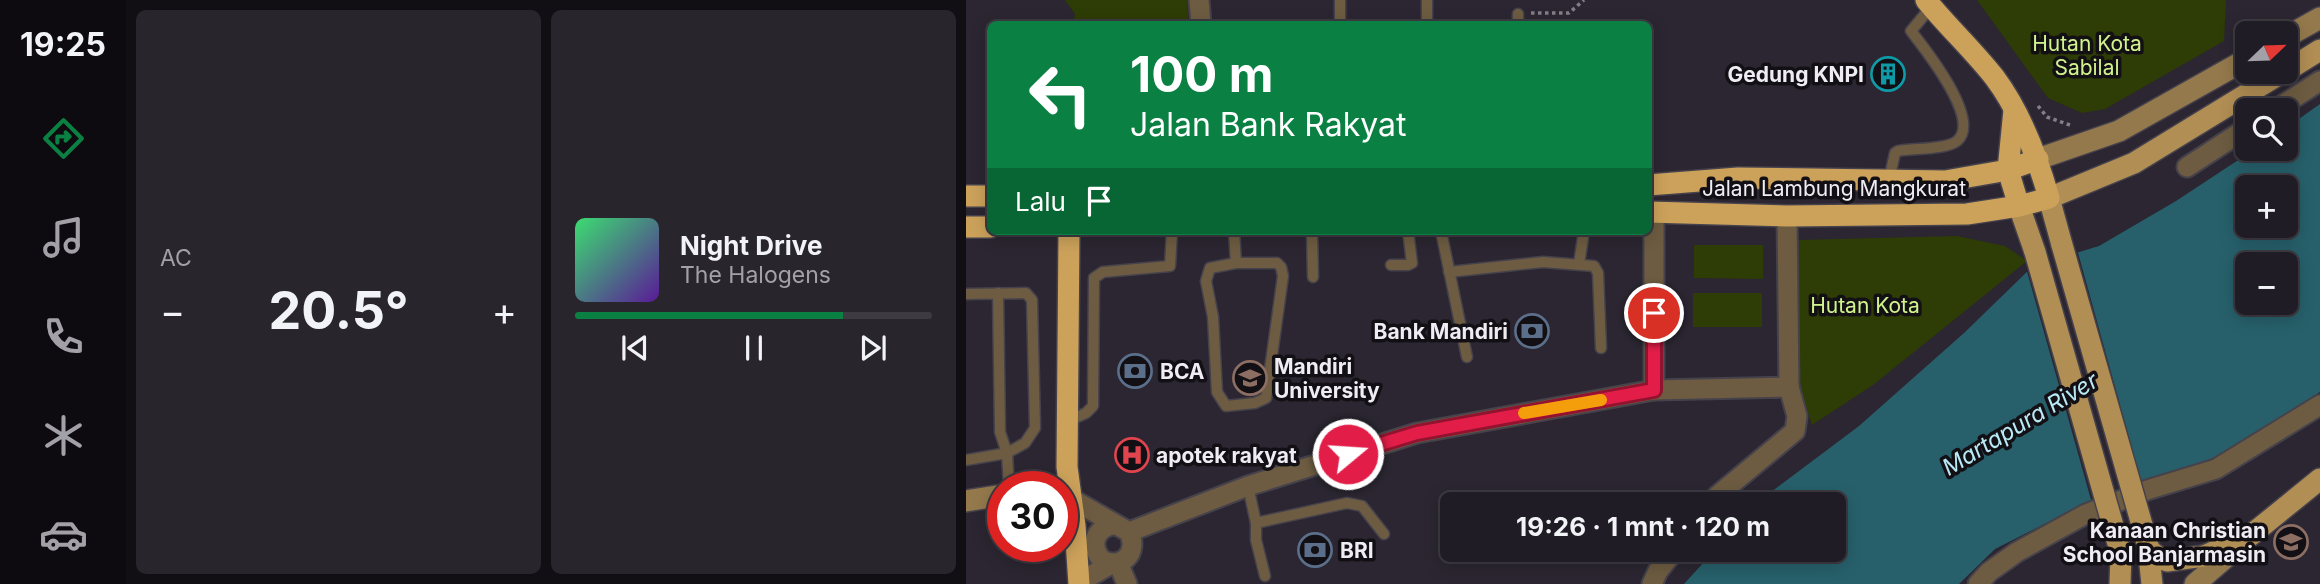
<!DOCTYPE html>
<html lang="id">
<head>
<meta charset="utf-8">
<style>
  :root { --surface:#201c25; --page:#28252d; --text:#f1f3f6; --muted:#a2a1a7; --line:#3d3a42; --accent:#0b8043 }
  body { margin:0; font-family:Inter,sans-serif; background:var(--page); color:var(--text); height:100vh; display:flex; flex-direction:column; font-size:26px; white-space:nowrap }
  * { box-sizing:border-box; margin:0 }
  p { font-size:23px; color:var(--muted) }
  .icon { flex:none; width:38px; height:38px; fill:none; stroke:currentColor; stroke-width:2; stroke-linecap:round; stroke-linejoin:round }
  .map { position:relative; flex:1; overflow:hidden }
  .details { display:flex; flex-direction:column; gap:10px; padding:10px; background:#120f14; width:840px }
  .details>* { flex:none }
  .top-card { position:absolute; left:21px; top:21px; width:665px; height:214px; border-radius:10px; box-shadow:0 4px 18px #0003,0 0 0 2px var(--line); background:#0b8043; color:#fff; overflow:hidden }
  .needle { width:46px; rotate:67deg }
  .buttons { position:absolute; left:1269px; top:21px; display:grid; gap:14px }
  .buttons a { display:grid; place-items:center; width:63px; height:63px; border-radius:10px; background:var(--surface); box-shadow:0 4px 18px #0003,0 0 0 2px var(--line); font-size:35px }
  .speed { position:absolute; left:21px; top:471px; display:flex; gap:14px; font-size:35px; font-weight:700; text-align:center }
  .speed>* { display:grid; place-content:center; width:91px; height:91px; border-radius:50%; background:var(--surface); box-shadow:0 4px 18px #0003,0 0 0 2px var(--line); line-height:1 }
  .speed .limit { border:10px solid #d22; background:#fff; color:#111 }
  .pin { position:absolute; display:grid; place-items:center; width:60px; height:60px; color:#fff; margin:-30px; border:4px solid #fff; border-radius:50%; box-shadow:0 2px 7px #0007 }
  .me { position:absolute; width:77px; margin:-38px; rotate:72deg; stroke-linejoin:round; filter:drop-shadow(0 0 5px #0008) }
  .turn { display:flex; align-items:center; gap:24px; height:147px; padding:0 28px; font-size:32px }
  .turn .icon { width:91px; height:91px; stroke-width:2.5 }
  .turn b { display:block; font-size:49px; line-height:60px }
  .then { display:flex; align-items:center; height:66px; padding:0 28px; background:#0003; gap:14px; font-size:26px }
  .big { font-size:52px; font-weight:700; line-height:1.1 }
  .details .card { flex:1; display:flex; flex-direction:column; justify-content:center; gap:10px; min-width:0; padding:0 24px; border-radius:10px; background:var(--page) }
  .song { display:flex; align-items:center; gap:21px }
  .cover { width:84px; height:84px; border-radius:10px; background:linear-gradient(135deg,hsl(140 70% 55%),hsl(270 70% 35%)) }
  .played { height:7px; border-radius:4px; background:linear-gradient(90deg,var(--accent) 75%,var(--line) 75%) }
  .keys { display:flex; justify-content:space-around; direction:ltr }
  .heat { display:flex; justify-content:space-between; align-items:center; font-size:38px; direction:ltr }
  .details .tiles { flex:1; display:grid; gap:10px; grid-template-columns:repeat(2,1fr) }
  .trip { position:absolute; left:474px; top:492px; width:406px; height:70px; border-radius:10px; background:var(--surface); box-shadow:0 4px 18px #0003,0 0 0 2px var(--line); font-weight:700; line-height:70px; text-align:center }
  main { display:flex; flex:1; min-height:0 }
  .menu { display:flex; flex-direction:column; width:126px; justify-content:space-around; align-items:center; background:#0d0b0f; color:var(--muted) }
  .menu .icon { width:49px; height:49px }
  .menu .on { color:var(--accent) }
  .menu b { font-size:32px; color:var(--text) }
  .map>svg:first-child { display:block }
  .green { fill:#2e3c05 }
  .water { fill:#27606b; fill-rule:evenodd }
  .pier { fill:#2b2631 }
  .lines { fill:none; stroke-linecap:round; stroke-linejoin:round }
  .lane-casing { stroke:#46424c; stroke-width:13 }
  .street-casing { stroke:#46424c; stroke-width:23 }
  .secondary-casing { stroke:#46424c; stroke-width:24 }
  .primary-casing { stroke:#46424c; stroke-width:24 }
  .highway-casing { stroke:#46424c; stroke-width:24 }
  .path { stroke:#837f88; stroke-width:3.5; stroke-dasharray:3.5 3.5; stroke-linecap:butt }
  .lane { stroke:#6d5c41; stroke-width:10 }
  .street { stroke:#6d5c41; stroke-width:19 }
  .secondary { stroke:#94794c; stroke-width:21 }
  .primary { stroke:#b18e54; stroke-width:21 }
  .highway { stroke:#cca25b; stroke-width:21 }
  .primary-bridge-casing { stroke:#46424c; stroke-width:24; stroke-linecap:butt }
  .primary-bridge { stroke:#b18e54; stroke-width:21 }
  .route-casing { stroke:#92132f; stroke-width:18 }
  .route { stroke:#e11d48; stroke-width:12 }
  .slow { stroke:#f59e0b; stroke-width:12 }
  .labels { text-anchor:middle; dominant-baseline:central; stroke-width:7; stroke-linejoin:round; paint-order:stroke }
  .park-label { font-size:21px; fill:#d1f28c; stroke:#131015 }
  .poi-label { font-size:21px; font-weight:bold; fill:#efecf3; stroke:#131015; text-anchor:start }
  .street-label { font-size:21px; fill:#efecf3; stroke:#131015 }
  .water-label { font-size:23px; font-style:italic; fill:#b9ebf6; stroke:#131015 }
</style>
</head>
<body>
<main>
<nav class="menu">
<b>19:25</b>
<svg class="icon on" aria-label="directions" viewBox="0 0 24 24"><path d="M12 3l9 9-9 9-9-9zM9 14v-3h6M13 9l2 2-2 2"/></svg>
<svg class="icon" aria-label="music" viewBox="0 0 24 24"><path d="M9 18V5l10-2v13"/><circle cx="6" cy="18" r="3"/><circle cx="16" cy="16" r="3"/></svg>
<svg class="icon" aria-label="phone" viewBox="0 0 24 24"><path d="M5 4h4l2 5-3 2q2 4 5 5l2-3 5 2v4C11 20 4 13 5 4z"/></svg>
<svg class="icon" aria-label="climate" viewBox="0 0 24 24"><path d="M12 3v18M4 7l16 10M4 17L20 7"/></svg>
<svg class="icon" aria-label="car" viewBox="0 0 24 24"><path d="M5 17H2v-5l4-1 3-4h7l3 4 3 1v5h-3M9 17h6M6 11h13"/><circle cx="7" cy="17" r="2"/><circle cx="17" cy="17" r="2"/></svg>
</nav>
<section class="details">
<div class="tiles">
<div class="card"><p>AC</p>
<div class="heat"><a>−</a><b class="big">20.5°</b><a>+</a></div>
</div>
<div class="card">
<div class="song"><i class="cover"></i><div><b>Night Drive</b><p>The Halogens</p></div></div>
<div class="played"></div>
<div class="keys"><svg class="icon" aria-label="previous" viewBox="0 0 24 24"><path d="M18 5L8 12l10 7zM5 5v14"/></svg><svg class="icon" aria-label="pause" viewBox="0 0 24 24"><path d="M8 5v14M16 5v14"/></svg><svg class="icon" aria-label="next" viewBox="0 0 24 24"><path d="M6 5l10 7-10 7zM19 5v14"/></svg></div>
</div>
</div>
</section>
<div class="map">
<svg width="1354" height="584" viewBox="0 0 1354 584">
  <rect width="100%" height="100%" fill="#2b2631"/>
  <g class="green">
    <polygon points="99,0 221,0 223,24 107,24 109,14"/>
    <polygon points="1011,0 1260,0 1258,41 1139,109 1116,113 1082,98"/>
    <polygon points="991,236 1039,246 1061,261 907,385 846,425 833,383 833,240"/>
    <polygon points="728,245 797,245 797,279 728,278"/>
    <rect x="727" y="293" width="69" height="34"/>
  </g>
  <path class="water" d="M1354,104V392L1250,457L1100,513L1029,549L993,584H718L749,550H868V504H789L893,426L998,333L1067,266L1133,246L1210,201L1289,149H1320V128ZM1281,187H1320V226H1281ZM1281,264H1320V303H1281Z"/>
  <polygon class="pier" points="1111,249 1177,488 1127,507 1060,268 1066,263"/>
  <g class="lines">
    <g class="lane-casing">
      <g id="lane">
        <polyline points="374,24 374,0"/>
        <polyline points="461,24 461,0"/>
        <polyline points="552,24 552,14"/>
        <path d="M923,180L929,153L932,151C947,148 980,150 991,141C1016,120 959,49 945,31L965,7"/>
        <polyline points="268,231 270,263 311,263 315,267 317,276 300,398 289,403 260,406 251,392 247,317 240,281 244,268 270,263"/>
        <polyline points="346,231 347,277"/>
        <polyline points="475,231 501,357"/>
        <polyline points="613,264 618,231"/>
        <polyline points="425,265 442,265 446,263 442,231"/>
        <polyline points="483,272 577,262 628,266 632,273 635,348"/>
        <polyline points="0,294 60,293 66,300 69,428 59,443 41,453 34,432 32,293"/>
        <polyline points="102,421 120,413 127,406 128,278 137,272 204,266 206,231"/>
        <polyline points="0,460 41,453 43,486"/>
        <polyline points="282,486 290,523 381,503 396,506 418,534"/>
        <polyline points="290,523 290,540 299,576"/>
      </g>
    </g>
    <g class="street-casing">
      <g id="street">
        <polyline points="233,0 235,24"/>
        <polyline points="1309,110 1354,81"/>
        <polyline points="1221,167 1281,128"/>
        <polyline points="821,216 823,387"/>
        <polyline points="688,390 823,387 831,416 829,431 751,496 745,504"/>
        <path d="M104,498L163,532C173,553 156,570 136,560C123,546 129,528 147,525"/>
        <polyline points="163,532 282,486 451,433 688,390 688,212"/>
        <polyline points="152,563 161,584"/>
        <polyline points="114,582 145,564"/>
        <polyline points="686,584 692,571 709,550"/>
        <polyline points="1012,584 1023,572 1051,552 1120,514 1181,490 1250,469 1354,405"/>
      </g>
    </g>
    <g class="secondary-casing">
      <g id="secondary">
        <polyline points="1320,37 1354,18"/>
        <polyline points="1072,159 1153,131 1281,59"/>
        <polyline points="0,501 37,495"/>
        <polyline points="1229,584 1281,539"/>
      </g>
    </g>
    <g class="primary-casing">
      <g id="primary">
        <polyline points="1320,71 1354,50"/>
        <polyline points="1053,206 1069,252"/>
        <polyline points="1096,245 1083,198 1168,163 1317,72"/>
        <polyline points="1182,546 1186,584"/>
        <polyline points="1182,549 1193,558 1201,561 1238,556 1285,535 1354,479"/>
        <polyline points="1154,584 1155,554"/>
      </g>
    </g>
    <g class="highway-casing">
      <g id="highway">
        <polyline points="1048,110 1042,170 1053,206"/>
        <polyline points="682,185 772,178 979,181 1042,170 1072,159"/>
        <polyline points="0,196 24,196"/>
        <path d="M682,212L821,216L1001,214L1053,206L1083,198C1071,156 1055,113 1029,78C1008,51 982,27 960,0"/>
        <polyline points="0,227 24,227"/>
        <polyline points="103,231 101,467 109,526 113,584"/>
      </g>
    </g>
    <g class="path">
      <polyline points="565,13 603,13 618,0"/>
      <polyline points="1072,106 1081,117 1104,125"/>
    </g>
    <use href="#lane" class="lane"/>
    <use href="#street" class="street"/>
    <use href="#secondary" class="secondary"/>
    <use href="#primary" class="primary"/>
    <use href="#highway" class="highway"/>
    <g class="primary-bridge-casing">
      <g id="primary-bridge">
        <polyline points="1096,245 1182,546"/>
        <polyline points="1069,252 1155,554"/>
      </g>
    </g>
    <use href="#primary-bridge" class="primary-bridge"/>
  </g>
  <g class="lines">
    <g class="route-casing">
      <polyline id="route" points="382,454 451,433 688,390 688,313"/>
    </g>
    <use href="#route" class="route"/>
    <polyline class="slow" points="558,413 635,400"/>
  </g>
  <defs>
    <g id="building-ring" transform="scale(1.75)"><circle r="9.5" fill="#131015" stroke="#0f9aa8" stroke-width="1.5"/><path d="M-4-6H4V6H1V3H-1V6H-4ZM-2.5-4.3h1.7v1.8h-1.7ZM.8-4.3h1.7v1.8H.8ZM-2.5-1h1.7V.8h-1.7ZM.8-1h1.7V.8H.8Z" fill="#0f9aa8"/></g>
    <g id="bank-ring" transform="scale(1.75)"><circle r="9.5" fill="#131015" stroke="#5c6f8a" stroke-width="1.5"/><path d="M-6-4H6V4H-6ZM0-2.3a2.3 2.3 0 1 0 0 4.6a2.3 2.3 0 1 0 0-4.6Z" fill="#5c6f8a"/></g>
    <g id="university-ring" transform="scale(1.75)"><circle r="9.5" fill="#131015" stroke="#8d6e63" stroke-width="1.5"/><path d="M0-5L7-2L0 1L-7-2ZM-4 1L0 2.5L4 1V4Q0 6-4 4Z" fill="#8d6e63"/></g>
    <g id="hospital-ring" transform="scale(1.75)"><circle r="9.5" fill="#131015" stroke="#e0444e" stroke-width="1.5"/><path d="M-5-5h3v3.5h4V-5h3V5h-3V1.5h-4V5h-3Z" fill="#e0444e"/></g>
    <g id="school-ring" transform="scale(1.75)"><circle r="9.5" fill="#131015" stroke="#8d6e63" stroke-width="1.5"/><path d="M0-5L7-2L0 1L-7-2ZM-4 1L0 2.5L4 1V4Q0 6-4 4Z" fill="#8d6e63"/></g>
  </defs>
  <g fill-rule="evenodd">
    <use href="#building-ring" x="922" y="74"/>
    <use href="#bank-ring" x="566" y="331"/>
    <use href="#bank-ring" x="169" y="371"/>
    <use href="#university-ring" x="284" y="378"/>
    <use href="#hospital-ring" x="166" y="455"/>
    <use href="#school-ring" x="1325" y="542"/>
    <use href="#bank-ring" x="349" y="550"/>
  </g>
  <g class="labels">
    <g class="park-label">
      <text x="1121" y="43">Hutan Kota<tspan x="1121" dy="24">Sabilal</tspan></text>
      <text x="899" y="305">Hutan Kota</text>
    </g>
    <g class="poi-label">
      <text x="898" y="74" text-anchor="end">Gedung KNPI</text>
      <text x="542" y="331" text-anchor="end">Bank Mandiri</text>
      <text x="308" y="366">Mandiri<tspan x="308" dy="24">University</tspan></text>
      <text x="194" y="371">BCA</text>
      <text x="190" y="455">apotek rakyat</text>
      <text x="1300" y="530" text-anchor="end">Kanaan Christian<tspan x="1300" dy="24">School Banjarmasin</tspan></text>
      <text x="374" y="550">BRI</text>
    </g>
    <g class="street-label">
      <text x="868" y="188">Jalan Lambung Mangkurat</text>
    </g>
    <g class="water-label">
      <text transform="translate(1054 424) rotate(-31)">Martapura River</text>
    </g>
  </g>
</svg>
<div class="buttons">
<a><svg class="needle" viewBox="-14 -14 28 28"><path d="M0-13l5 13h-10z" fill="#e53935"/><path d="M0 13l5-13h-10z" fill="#a2a1a7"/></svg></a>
<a><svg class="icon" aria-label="search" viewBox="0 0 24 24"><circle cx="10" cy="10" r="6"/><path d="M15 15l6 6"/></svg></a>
<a>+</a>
<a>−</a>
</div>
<div class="speed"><div class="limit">30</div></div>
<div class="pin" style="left:688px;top:313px;background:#d93025"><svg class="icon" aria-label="arrive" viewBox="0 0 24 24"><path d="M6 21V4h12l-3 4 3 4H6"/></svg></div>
<svg class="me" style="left:382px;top:454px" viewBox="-20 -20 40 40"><circle r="17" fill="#e11d48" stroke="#fff" stroke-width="3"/><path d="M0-11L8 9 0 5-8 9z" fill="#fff"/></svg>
<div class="trip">19:26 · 1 mnt · 120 m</div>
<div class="top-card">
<div class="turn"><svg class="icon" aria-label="left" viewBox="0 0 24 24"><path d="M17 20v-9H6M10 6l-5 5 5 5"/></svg><div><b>100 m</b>Jalan Bank Rakyat</div></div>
<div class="then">Lalu<svg class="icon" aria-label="arrive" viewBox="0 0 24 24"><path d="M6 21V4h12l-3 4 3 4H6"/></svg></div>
</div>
</div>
</main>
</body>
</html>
